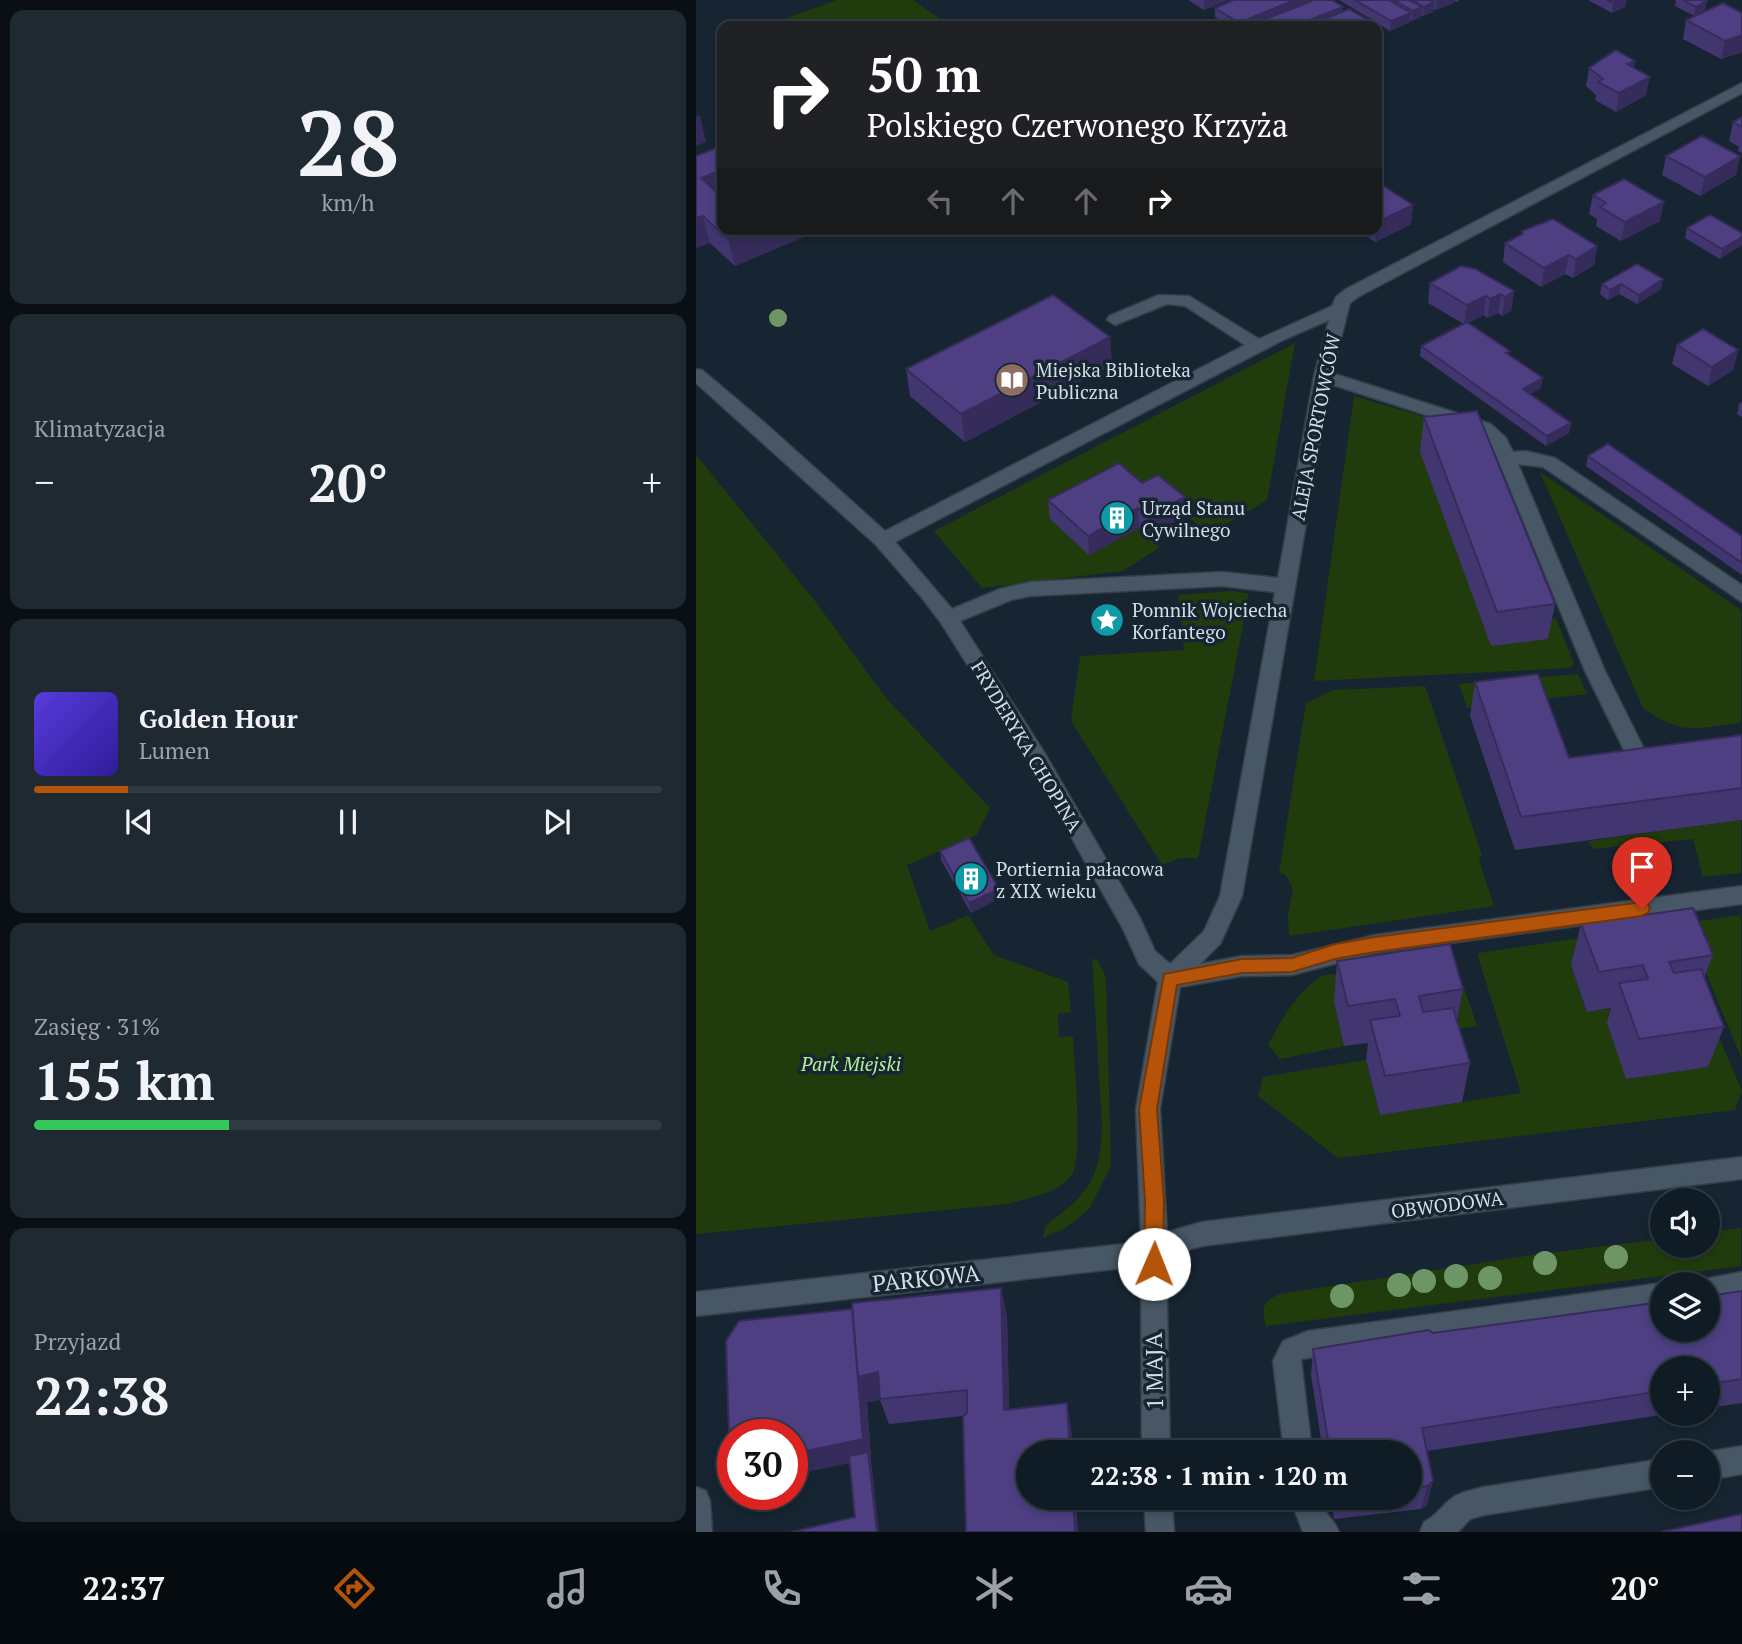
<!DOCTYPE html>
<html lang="pl">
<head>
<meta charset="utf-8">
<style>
  :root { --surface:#101c25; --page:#1e2932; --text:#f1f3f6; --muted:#9ca1a7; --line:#303a42; --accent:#b45309 }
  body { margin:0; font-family:"PT Serif",serif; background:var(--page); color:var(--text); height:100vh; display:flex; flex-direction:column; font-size:26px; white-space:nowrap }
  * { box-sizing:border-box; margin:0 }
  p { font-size:23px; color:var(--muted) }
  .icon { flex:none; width:38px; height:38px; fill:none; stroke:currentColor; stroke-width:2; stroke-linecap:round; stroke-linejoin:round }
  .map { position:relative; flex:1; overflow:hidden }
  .sheet { display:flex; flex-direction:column; gap:10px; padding:10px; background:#090f14; width:696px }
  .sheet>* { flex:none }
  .hud { position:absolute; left:21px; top:21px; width:665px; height:214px; border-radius:14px; box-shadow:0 4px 10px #0003,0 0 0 2px var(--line); background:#202124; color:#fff; overflow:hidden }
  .controls { position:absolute; left:954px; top:1188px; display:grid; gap:14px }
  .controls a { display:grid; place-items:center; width:70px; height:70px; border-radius:50%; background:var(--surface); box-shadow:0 4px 10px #0003,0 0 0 2px var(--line); font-size:35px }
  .speed { position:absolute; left:21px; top:1419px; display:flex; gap:14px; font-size:35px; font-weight:700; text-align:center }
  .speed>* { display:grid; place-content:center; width:91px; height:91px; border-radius:50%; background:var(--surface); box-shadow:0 4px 10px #0003,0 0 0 2px var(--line); line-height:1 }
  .speed .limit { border:10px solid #d22; background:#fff; color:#111 }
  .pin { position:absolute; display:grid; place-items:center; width:60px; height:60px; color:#fff; margin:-72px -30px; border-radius:50% 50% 50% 0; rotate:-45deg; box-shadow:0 0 7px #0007 }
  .pin .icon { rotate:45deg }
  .me { position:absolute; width:77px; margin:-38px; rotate:1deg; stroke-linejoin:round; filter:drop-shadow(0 0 5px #0008) }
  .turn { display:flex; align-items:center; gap:24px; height:147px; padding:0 35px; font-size:32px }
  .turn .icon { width:91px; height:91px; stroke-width:2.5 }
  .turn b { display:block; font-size:49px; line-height:60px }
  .lanes { display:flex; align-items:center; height:66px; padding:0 35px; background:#0003; justify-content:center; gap:35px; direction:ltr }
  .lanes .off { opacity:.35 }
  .big { font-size:52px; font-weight:800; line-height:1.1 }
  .sheet .card { flex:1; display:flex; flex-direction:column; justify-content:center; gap:10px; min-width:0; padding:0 24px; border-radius:14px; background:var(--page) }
  .sheet .dial { align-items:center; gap:0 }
  .dial b { font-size:91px; line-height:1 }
  .song { display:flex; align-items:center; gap:21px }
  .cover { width:84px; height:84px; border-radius:10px; background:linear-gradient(135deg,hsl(250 70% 55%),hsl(250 70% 35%)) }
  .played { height:7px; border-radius:4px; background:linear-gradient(90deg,var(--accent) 15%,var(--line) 15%) }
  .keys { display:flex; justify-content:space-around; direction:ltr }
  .heat { display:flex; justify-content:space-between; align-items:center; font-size:38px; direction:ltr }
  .charge { height:10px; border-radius:5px; background:linear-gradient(90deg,#34c759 31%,var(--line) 0) }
  .trip { position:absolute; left:320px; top:1440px; width:406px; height:70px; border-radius:35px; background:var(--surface); box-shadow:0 4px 10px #0003,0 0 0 2px var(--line); font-weight:800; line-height:70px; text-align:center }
  .dock { display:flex; height:112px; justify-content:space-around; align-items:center; background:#060b0f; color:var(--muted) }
  .dock .icon { width:49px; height:49px }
  .dock .selected { color:var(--accent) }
  .dock b { font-size:32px; color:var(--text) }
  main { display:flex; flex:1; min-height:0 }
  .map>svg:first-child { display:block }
  .green { fill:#203c0d }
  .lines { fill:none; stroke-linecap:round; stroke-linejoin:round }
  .minor-casing { stroke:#343f49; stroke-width:3 }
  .minor { fill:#475765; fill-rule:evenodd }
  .tree { fill:#6d9667 }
  .wall { fill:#423670 }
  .shaded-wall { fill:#362c5b }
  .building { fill:#4d3f82; stroke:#362c5b; stroke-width:2 }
  .route { fill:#b45309; stroke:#753606; stroke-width:2 }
  .labels { text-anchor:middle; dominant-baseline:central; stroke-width:7; stroke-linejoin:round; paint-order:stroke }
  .poi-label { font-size:19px; fill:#d4dee6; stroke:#162531; text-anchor:start }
  .street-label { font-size:19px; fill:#d4dee6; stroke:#162531 }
  .park-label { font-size:19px; font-style:italic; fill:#b5f293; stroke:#162531 }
  .near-street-label { font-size:23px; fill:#d4dee6; stroke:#162531 }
</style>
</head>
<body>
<main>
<section class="sheet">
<div class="card dial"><b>28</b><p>km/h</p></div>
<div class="card"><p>Klimatyzacja</p>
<div class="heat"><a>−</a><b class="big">20°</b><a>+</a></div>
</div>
<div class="card">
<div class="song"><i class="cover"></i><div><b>Golden Hour</b><p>Lumen</p></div></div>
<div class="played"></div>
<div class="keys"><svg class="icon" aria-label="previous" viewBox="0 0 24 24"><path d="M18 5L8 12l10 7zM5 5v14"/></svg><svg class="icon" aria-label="pause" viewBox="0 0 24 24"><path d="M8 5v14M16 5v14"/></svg><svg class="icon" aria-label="next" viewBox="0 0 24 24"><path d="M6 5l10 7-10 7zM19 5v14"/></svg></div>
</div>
<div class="card"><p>Zasięg · 31%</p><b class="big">155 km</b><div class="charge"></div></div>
<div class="card"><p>Przyjazd</p><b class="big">22:38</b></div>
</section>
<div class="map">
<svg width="1046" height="1532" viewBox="0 0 1046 1532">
  <rect width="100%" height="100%" fill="#162531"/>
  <g class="green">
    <polygon points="141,0 217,0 254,26 89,26 82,21"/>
    <polygon points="599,343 571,500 514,534 463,494 393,555 443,528 464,547 427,571 286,588 238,531"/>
    <polygon points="658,396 772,430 725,452 795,646 845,621 860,618 878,664 873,668 618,681"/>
    <path d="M0,455L119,601L190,698L294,808L281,835L211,865L234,931L272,915L298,955L372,982L375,1012L362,1014L363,1037L377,1036C378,1062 388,1159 375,1176C360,1194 333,1198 312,1204L0,1234Z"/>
    <path d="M844,472L1045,610V723C1000,728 986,736 947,708Z"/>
    <polygon points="538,591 553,594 502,858 484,858 466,865 375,721 384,656 488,650 482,595"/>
    <polygon points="882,674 891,694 771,708 763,684"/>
    <polygon points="729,686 786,855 783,860 798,906 593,936 592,915 597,889 590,875 583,872 610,703 637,690"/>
    <polygon points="1045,820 1045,873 1007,877 997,839 897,849 892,841"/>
    <polygon points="1045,915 1045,1057 989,923"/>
    <polygon points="973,925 875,965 891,1012 934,1006 911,1024 931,1079 1010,1007 1046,1091 1039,1110 642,1158 562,1096 567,1077 670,1060 684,1115 825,1093 782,957 783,953"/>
    <path d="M751,957L760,964L781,1026L760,1029L638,1002L648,1046L584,1059L572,1045C586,1019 600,993 625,976Z"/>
    <path d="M396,958L402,961L410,977L415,1166L393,1209L371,1227L347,1238L349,1226C393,1193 404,1181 406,1125Z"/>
    <path d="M1045,1228V1266L570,1326C566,1308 565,1303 583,1294L836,1255L966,1239V1246H1012V1232Z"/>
  </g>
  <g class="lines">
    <g class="minor-casing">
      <g id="minor">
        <path d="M1046,83V93L662,297L654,303L636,373L795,424L810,438L817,452L830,451L859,458L1046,585V602L847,467L822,464L909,671L947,747L953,756L966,759L969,765L966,771L959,773L940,769L929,752L889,671L796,445L783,432L634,384L546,896L524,944L504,964L546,956L596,955L679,935L1046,886V904L679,953L596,975L546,976L484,987L464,1109L471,1232L506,1222L1046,1157V1179L506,1246L470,1256L474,1452H446L445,1263L428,1268L0,1316V1292L428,1244L445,1239L440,1109L462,982L443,964L427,929L334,764L245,623L226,598L180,545L0,383V369L6,370L69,423L189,531L549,345L489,306L471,304L419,325L411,320L413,316L463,295L493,296L563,339L636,306L640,297L650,289ZM633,320L618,376L582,578L526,572L334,582L304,589L256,609L199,542L587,340ZM526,586L579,592L524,896L508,931L474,964L459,951L444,918L348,752L264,621L315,600L334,596Z"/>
        <polygon points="1046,1272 1046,1296 1012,1301 1012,1284 1001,1284 1003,1280"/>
        <polygon points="966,1283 971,1284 966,1284 966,1307 605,1359 616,1452 588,1452 577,1361 587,1341 612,1331"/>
        <polygon points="1046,1446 1046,1474 1012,1480 1011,1452"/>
        <path d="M966,1459V1487L788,1515L774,1519L762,1532H724L728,1522C740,1516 745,1507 755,1499C763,1492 777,1490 788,1487Z"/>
        <polygon points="0,1487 10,1491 14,1501 16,1532 0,1532"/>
        <polygon points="448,1498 476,1498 478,1532 450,1532"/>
        <path d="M594,1498H622C629,1516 637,1517 643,1532H607Z"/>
      </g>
    </g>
    <use href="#minor" class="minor"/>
  </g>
  <g class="tree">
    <circle cx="82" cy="318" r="9"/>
    <circle cx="920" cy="1257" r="12"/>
    <circle cx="849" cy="1263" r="12"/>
    <circle cx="760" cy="1276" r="12"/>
    <circle cx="794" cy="1278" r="12"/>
    <circle cx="728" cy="1281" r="12"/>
    <circle cx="703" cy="1285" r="12"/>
    <circle cx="646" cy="1296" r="12"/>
  </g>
  <g class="wall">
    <polygon points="492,0 533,0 508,10"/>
    <polygon points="643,0 764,0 760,2 758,0 758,3 740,10 738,9 737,12 727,16 725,15 725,17 716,21 714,20 714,22 694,31"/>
    <polygon points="892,0 930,0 929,7 916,13"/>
    <polygon points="980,0 1010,0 1009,10 998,16 979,6"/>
    <polygon points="613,2 647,12 671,26 534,26 519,17 519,8"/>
    <polygon points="1046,13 1046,52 1025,59 987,39 990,20"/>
    <polygon points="939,61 938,68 950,95 920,112 899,100 900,95 890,86 893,68"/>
    <polygon points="1046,117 1046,153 1042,151 1043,147 1033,141 1037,122"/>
    <polygon points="0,156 26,229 118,229 119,232 39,266 14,243 0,248"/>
    <polygon points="970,156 1044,156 1040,175 1004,196 966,175"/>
    <polygon points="897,195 964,221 925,241 900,226 901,219 893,214"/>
    <polygon points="717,205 715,224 679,242 660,229 681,229"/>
    <polygon points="991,228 1046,233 1024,259 989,238"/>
    <polygon points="826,231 901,246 898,265 877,278 869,274 845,287 807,262 809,243 826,234"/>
    <polygon points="967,279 965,289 941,304 923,294 912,300 904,294 906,284"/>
    <polygon points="734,283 818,291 815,311 806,316 802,313 791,318 788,315 772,323 813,355 845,388 834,394 875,423 873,433 850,446 724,356 725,346 768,324 732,303"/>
    <polygon points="414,337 416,365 269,442 214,396 210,369"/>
    <polygon points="981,345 1042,350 1037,370 1012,386 976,364"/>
    <polygon points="1046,402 1046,417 1041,414 1043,404"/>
    <polygon points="728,417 859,604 852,639 795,646 724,452"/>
    <polygon points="892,456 1046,536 1046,575 890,466"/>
    <polygon points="446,483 489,516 453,536 443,528 393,555 354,519 352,500"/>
    <polygon points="779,682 873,758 1046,735 1046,820 819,850 774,716"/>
    <polygon points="244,851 304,898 275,913 245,860"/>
    <polygon points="885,924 1017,955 1008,978 1028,1027 1012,1067 930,1079 911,1023 915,1008 891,1012 875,965"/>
    <polygon points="641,961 767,989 761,1021 774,1063 766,1102 684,1115 670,1060 672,1043 648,1046 638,1002"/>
    <polygon points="1046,1291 1046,1403 1012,1408 1012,1368 966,1368 966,1414 971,1414 731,1451 731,1505 725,1509 638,1519 635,1498 714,1498 714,1452 627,1452 615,1375 617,1349"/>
    <polygon points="311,1315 313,1410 371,1403 375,1429 382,1532 270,1532 267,1416 193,1424 184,1400 171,1402 171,1401 175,1459 159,1517 154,1463 43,1321"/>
  </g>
  <g class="shaded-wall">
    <polygon points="510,0 533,0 508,10 508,1"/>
    <polygon points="598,0 613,0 613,3 557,26 543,26 543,23"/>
    <polygon points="740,0 758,0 758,3 740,10"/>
    <polygon points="925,0 930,0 929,7 916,13 917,3"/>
    <polygon points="1011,1 1009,10 998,16 1000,7"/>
    <polygon points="738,2 737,12 727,16 728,7"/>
    <polygon points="647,7 646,16 621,26 598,26"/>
    <polygon points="726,7 725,17 716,21 717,11"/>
    <polygon points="715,13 714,22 694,31 695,21"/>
    <polygon points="672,20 671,26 656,26"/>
    <polygon points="1046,35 1046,52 1025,59 1029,41"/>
    <polygon points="939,61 936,79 931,64"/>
    <polygon points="954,77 950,95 920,112 923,93"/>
    <polygon points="4,115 10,142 0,146 0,117"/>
    <polygon points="1044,156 1040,175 1004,196 1009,177"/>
    <polygon points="26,170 26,199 5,178"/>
    <polygon points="968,202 964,221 925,241 929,222"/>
    <polygon points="717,205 715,224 679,242 681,222"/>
    <polygon points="7,216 14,243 0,248 0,218"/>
    <polygon points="55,229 118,229 119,232 39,266 32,239"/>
    <polygon points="1046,237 1046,245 1024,259 1026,249"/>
    <polygon points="901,246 898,265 877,278 880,259"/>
    <polygon points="873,255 869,274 845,287 848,268"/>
    <polygon points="967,279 965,289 941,304 943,295"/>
    <polygon points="925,284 923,294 912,300 914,290"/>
    <polygon points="818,291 815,311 806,316 809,297"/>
    <polygon points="805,294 802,313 791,318 794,299"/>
    <polygon points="790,296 788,315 768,324 771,305"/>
    <polygon points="414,337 416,365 269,442 265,414"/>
    <polygon points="1042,350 1037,370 1012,386 1016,367"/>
    <polygon points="847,378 845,388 826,399 827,389"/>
    <polygon points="875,423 873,433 850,446 851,436"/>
    <polygon points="489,497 489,516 453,536 452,517"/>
    <polygon points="442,508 443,528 393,555 392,536"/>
    <polygon points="303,889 304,898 275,913 273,903"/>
    <polygon points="305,1288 311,1315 314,1435 308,1410"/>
    <polygon points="182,1372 191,1398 171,1402 171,1401 175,1459 183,1532 181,1532 173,1459 96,1475 96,1454 162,1377"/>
    <polygon points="371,1403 375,1429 377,1452 374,1452"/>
    <polygon points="737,1481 731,1505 725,1509 731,1486"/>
    <polygon points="377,1498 379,1498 382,1532 379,1532"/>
  </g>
  <g class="building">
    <polygon points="538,0 598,0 543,23 519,8"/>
    <polygon points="618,0 636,0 647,7 598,26 552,26"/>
    <polygon points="659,0 693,0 715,13 695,21"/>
    <polygon points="697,0 713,0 726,7 717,11"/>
    <polygon points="717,0 734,0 738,2 728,7"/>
    <polygon points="911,0 925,0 917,3"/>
    <polygon points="987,0 1010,0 1011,1 1000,7"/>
    <polygon points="1027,3 1046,13 1046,35 1029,41 990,20"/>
    <polygon points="653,9 672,20 656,26 613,26"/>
    <polygon points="920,50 939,61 931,64 954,77 923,93 902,82 907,79 893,68"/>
    <polygon points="1046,117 1046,127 1037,122"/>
    <polygon points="1006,136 1044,156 1009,177 970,156"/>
    <polygon points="26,146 26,170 5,178 26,197 26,229 55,229 32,239 7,216 0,218 0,156"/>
    <polygon points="928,179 968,202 929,222 904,207 910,203 897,195"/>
    <polygon points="681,182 717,205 681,222"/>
    <polygon points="1014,215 1046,233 1046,237 1026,249 991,228"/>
    <polygon points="857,219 901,246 880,259 873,255 848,268 809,243 827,234 826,231"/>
    <polygon points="941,264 967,279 943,295 925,284 914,290 906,284"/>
    <polygon points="765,266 779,269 818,291 809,297 805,294 794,299 790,296 771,305 734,283"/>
    <polygon points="357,295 414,337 265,414 210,369"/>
    <polygon points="771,322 814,351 810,353 847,378 827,389 875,423 851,436 725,346"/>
    <polygon points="1007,329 1042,350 1016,367 981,345"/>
    <polygon points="781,411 859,604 801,612 728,417"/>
    <polygon points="912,444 1046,536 1046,563 892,456"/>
    <polygon points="423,463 446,483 462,475 489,497 452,517 442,508 392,536 352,500"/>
    <polygon points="842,674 873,758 1046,735 1046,788 825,817 779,682"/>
    <polygon points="273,838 303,889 273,903 244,851"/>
    <polygon points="997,908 1017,955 973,962 978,973 1005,969 1028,1027 943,1039 923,983 952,979 947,965 903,972 885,924"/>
    <polygon points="754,944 767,989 723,996 727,1012 757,1008 774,1063 689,1076 674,1020 704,1016 699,999 652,1006 641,961"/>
    <polygon points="305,1288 308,1410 371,1403 374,1452 332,1452 332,1498 377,1498 379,1532 270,1532 267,1416 271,1413 271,1390 184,1399 182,1372 162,1377 156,1303"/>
    <polygon points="1046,1291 1046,1379 1012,1384 1012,1368 966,1368 966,1391 726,1428 737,1481 731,1486 714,1488 714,1452 634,1452 617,1349 733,1330 737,1333 966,1302 966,1330 1012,1330 1012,1296"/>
    <polygon points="156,1309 167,1439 96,1454 96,1435 37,1435 37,1467 34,1467 30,1341 43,1321"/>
    <polygon points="172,1452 181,1532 95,1532 159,1517 153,1456"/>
    <polygon points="1046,1514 1046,1532 965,1532"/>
  </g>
  <polygon class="route" points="946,902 952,904 954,909 952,913 946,916 679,952 639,959 596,972 546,973 481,985 461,1109 468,1201 467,1264 465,1271 458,1274 451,1271 448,1264 449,1201 443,1109 468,974 546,959 596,958 639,944 679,937"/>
  <defs>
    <g id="library-disc" transform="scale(1.75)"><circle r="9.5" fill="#8d6e63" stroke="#162531"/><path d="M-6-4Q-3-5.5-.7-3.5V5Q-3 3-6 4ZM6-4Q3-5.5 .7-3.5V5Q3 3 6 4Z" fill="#fff"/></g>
    <g id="building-disc" transform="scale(1.75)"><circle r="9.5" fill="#0f9aa8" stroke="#162531"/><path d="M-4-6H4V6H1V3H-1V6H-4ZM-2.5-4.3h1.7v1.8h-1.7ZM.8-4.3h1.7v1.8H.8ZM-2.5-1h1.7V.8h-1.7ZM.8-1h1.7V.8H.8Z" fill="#fff"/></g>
    <g id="sight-disc" transform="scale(1.75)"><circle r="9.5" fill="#0f9aa8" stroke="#162531"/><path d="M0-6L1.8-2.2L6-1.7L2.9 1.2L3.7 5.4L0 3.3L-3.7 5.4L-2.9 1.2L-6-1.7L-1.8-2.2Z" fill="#fff"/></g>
  </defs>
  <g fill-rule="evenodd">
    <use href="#library-disc" x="316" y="380"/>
    <use href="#building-disc" x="421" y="518"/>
    <use href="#sight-disc" x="411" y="620"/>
    <use href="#building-disc" x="275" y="879"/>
  </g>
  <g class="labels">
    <g class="poi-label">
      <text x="340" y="369">Miejska Biblioteka<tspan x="340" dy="22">Publiczna</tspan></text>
      <text x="446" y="507">Urząd Stanu<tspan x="446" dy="22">Cywilnego</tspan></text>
      <text x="436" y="609">Pomnik Wojciecha<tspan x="436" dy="22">Korfantego</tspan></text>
      <text x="300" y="868">Portiernia pałacowa<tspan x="300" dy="22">z XIX wieku</tspan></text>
    </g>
    <g class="street-label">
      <text transform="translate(619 427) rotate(-79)">ALEJA SPORTOWCÓW</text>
      <text transform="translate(331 746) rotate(59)">FRYDERYKA CHOPINA</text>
      <text transform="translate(751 1204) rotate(-7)">OBWODOWA</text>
    </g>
    <g class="park-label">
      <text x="155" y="1063">Park Miejski</text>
    </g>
    <g class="near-street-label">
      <text transform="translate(230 1278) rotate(-6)">PARKOWA</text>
      <text transform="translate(458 1371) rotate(-91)">1 MAJA</text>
    </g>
  </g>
</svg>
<div class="controls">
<a><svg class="icon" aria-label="sound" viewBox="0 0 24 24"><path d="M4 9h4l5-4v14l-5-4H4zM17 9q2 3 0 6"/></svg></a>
<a><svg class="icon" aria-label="layers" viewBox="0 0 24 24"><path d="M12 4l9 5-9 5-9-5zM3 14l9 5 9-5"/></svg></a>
<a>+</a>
<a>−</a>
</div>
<div class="speed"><div class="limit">30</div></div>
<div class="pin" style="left:946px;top:909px;background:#d93025"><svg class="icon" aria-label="arrive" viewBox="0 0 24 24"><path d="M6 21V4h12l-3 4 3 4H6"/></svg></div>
<svg class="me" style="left:458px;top:1264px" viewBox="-20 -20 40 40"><circle r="19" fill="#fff"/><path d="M0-13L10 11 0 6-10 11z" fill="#b45309"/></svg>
<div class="trip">22:38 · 1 min · 120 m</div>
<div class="hud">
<div class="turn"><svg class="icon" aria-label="right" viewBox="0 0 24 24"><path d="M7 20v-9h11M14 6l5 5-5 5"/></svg><div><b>50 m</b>Polskiego Czerwonego Krzyża</div></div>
<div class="lanes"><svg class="icon off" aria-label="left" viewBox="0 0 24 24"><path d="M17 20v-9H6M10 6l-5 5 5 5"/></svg><svg class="icon off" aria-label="ahead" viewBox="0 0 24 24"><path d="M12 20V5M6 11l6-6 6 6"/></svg><svg class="icon off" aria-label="ahead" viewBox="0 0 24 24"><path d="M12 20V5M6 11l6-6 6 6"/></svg><svg class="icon" aria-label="right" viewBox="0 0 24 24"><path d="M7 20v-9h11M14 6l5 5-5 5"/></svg></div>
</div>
</div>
</main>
<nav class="dock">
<b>22:37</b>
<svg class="icon selected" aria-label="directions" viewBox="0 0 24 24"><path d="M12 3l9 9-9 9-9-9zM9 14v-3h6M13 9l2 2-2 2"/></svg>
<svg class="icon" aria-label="music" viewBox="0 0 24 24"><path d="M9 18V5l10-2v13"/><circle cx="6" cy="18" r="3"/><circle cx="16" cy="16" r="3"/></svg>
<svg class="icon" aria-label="phone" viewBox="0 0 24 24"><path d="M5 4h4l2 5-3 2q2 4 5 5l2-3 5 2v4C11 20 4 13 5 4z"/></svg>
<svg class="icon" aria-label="climate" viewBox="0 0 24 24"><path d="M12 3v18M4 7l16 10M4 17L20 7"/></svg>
<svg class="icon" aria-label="car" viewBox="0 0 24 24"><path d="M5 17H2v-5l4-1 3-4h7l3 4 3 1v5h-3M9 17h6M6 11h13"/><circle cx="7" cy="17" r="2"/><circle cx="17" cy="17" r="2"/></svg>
<svg class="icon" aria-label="filters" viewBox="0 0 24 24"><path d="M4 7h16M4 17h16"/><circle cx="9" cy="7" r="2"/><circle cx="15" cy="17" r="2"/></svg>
<b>20°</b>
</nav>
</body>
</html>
